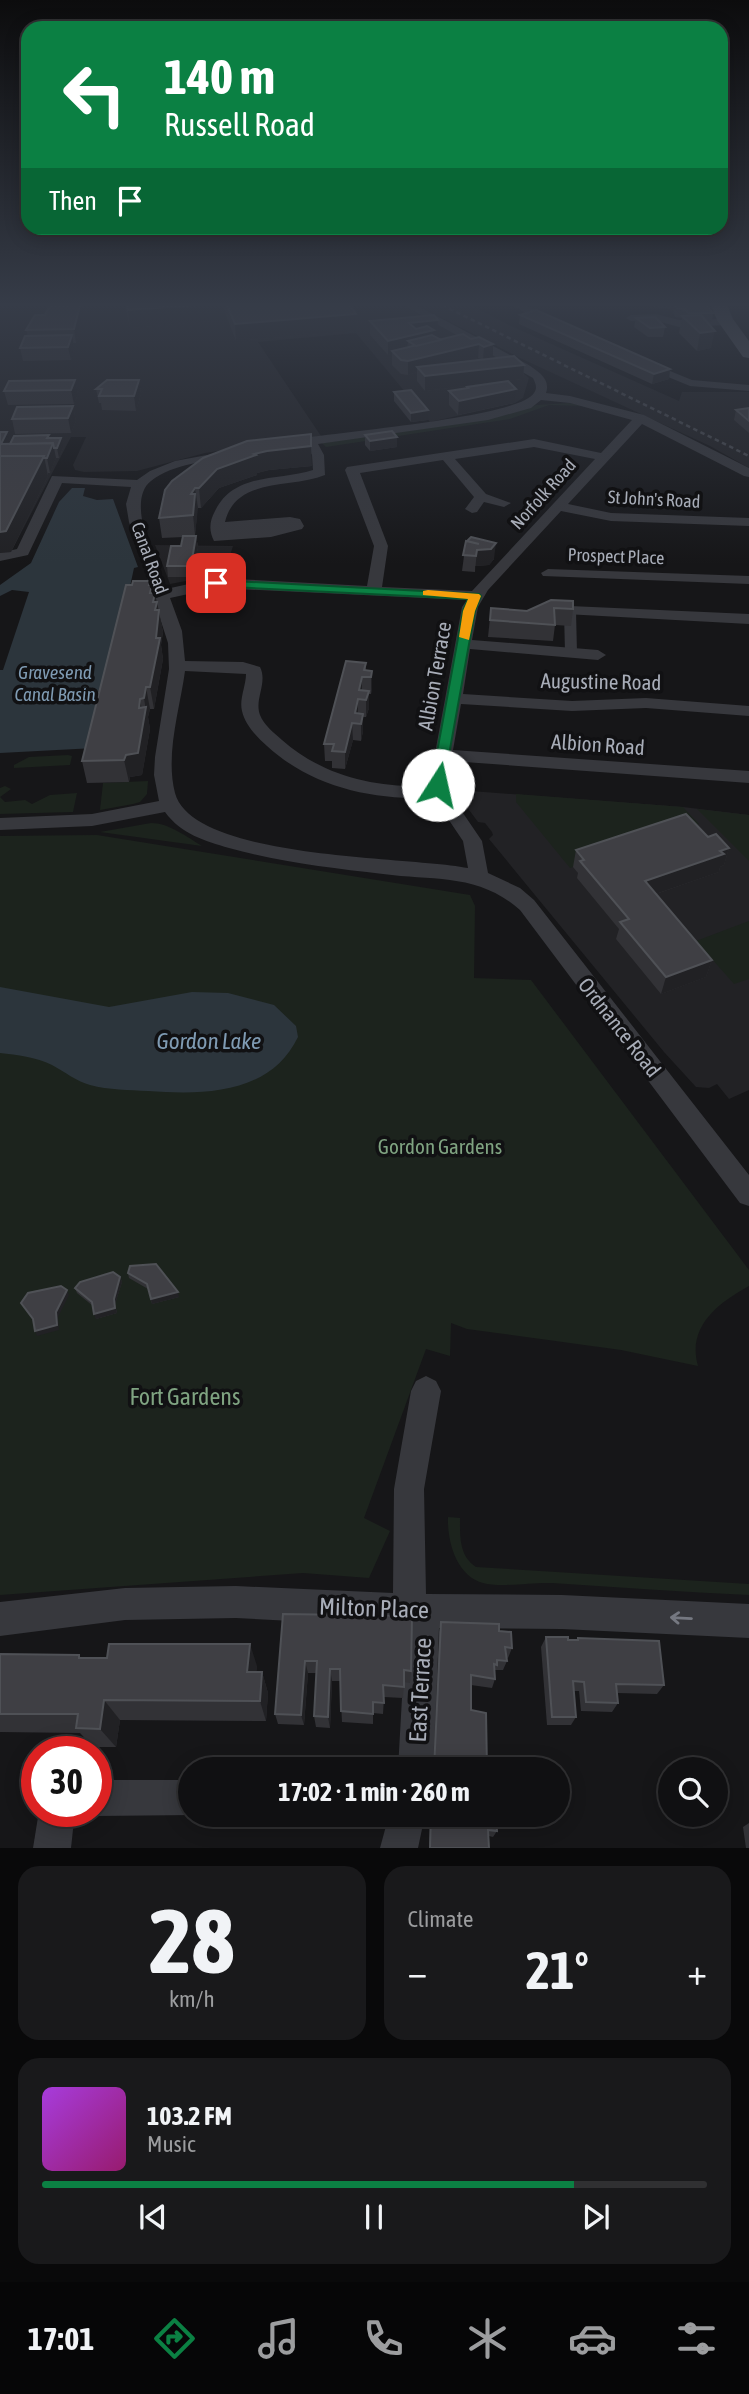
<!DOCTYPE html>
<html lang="en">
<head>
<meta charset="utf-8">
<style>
  :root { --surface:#101012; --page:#19191b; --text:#f1f3f6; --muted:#9c9d9f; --line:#303032; --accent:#0b8043 }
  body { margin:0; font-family:"Asap Condensed",sans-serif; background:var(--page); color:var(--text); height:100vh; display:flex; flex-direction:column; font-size:26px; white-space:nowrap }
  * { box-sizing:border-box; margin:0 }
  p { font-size:23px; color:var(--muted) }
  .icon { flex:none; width:38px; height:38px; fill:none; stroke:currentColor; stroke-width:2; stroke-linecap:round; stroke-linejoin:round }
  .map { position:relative; height:1848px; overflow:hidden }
  .drawer { display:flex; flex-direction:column; gap:18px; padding:18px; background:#09090a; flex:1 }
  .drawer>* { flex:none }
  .banner { position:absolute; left:21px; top:21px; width:707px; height:214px; border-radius:21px; box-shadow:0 4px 18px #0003,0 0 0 2px var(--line); background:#0b8043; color:#fff; overflow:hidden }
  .buttons { position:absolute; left:658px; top:1757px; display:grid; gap:14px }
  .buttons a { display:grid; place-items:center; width:70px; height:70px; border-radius:50%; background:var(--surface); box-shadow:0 4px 18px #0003,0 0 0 2px var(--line); font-size:35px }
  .speed { position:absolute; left:21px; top:1736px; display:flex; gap:14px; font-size:35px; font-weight:700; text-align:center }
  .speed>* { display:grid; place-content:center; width:91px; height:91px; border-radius:50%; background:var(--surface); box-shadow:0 4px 18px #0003,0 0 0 2px var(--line); line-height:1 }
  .speed .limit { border:10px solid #d22; background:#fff; color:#111 }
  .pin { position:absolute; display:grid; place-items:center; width:60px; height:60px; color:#fff; margin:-30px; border-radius:14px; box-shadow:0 4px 10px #0006 }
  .me { position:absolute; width:77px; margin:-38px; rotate:10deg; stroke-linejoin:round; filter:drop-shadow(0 0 5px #0008) }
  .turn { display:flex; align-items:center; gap:24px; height:147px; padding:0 28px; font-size:32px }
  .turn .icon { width:91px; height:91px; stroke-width:2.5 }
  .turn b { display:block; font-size:49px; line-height:60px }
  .then { display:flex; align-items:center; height:66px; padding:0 28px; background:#0003; gap:14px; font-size:26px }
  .big { font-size:52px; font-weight:700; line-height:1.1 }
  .drawer .widget { flex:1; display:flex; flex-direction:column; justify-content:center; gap:10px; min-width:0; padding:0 24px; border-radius:21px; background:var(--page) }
  .drawer .dial { align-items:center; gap:0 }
  .dial b { font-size:91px; line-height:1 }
  .song { display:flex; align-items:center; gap:21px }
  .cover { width:84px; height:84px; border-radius:10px; background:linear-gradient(135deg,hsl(280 70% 55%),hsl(320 70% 35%)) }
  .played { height:7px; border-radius:4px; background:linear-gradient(90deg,var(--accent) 80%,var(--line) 80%) }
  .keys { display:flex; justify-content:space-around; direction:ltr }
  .heat { display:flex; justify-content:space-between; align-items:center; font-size:38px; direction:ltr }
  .drawer .tiles { flex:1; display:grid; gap:18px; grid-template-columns:1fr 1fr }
  .widget:last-child { grid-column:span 2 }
  .trip { position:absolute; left:178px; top:1757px; width:392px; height:70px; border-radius:35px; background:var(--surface); box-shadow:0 4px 18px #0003,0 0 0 2px var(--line); font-weight:700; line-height:70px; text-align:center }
  .tabs { display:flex; height:112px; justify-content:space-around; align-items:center; background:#060607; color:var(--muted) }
  .tabs .icon { width:49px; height:49px }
  .tabs .on { color:var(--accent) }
  .tabs b { font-size:32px; color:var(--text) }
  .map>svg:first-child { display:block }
  .built { fill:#222225 }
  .green { fill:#1c231d }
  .water { fill:#2c353c }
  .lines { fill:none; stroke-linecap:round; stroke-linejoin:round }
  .pedestrian { fill:#37383d; fill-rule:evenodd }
  .minor { fill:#37383d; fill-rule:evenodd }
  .primary { fill:#53555c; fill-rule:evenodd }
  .rail { stroke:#4a4c52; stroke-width:2.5; stroke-dasharray:4.5 3.5; stroke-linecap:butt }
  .wall { fill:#323236; fill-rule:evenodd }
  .shaded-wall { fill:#212124 }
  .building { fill:#3f3f44; stroke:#4f5156; stroke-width:2 }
  .oneway { stroke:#757881 }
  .route { fill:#0b8043; stroke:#07532c; stroke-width:2 }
  .slow { fill:#f59e0b }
  .labels { text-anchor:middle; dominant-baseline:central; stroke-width:7; stroke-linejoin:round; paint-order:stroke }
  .far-street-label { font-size:18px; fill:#a8adb8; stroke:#111113 }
  .far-water-label { font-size:19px; font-style:italic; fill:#7f9bb3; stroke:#111113 }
  .street-label { font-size:21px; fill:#a8adb8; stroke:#111113 }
  .park-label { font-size:21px; fill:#7fa381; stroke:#111113 }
  .water-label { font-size:23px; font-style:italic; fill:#7f9bb3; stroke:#111113 }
  .near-park-label { font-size:24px; fill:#7fa381; stroke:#111113 }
  .near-street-label { font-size:24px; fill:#a8adb8; stroke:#111113 }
</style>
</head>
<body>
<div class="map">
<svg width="749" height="1848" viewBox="0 0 749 1848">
  <rect width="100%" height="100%" fill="#161618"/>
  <g class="built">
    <polygon points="0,305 401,305 509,361 529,378 523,398 515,403 430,422 356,333 258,342 321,436 205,453 137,471 84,472 75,470 73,465 86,437 71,437 11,552 0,555"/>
    <polygon points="417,305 471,305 511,326 679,401 682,392 749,392 749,468 710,446 520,358"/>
    <polygon points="155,545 233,546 223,578 207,577 170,584"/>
    <polygon points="458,790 683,807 749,815 749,1090 729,1099 717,1084 709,1088 696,1087 664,1052 489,839 493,835 492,832 485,823 478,822 461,799"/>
  </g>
  <g class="green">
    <polygon points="569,403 584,406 549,405 510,419 326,447 322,443 482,420 537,405"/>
    <polygon points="68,755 72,756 70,765 14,768 14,765 29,757"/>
    <polygon points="148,781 147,794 140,802 133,804 100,810 103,783"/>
    <polygon points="5,786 11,789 0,797 5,802 25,800 32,804 50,795 77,793 73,812 0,814 0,788"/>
    <polygon points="516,794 683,807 699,824 570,868 516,802"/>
    <polygon points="697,809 749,815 749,861"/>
    <path d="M151,823C169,823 187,837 202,846L100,832Z"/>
    <path d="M97,835L470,895L475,906L474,978L531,980L749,1270V1286C716,1304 687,1328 698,1366L621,1350L467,1329L451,1323L450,1356L426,1349L364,1518L390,1531L369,1578L303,1573L0,1595V836Z"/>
    <polygon points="749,921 749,979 734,984 696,941"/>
    <path d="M448,1517L460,1518C460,1536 459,1556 476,1567L749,1584V1595C683,1592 618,1587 552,1583C532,1582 501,1588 483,1583C456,1576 447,1540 448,1517Z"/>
  </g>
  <g class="water">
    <polygon points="72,488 85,488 83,496 97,500 113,499 138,567 134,568 95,748 0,753 0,670 3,670 29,592 12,590 0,596 0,585 31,563 59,502"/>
    <path d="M0,987L109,1007L192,992L228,993L274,1005L296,1026L298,1037C270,1095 203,1095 148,1091C129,1090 109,1090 90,1085C76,1081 65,1072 52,1065C36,1057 17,1055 0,1053Z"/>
  </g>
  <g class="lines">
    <polygon class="pedestrian" points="570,608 576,611 577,653 571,657 565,653 564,611"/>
    <g class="minor">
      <path d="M403,305H416L527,364C538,371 551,379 546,393L570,396L644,415L749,468V477L744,476L642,424L568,504L611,513L749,518V526L611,521L561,511L488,590L478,607L472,640L598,650L606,655L598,660L470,649L463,694L572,701L646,698L749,706V716L646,708L572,711L461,704L453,750L749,771V783L451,761L448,791L482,841L488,873L520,888L534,900L749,1175V1206L740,1203L520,910C478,873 435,881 383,874C331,868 280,862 229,848C205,841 181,834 165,812L92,826L0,830V818L92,814L159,801L154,775L155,757L169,669L168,643L129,522L126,504L131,487L62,483L28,555L0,561V553L17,549L52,476L137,480L150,471L175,461L234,450V456C207,462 174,463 151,481C125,501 156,565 166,589L216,578L367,586L374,546L345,470L347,467L534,439L601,453L632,420L570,403L541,400L531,408L488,420L318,444L324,455L325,475C292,489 236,476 225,522L290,517L300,519L304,526L302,529L271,537L214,541C209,531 209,522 215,511C234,472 279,481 313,470L312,455L306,445L283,449L277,445L279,442C319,433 518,419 534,393C538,387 535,383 533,378ZM534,447L595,459L472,591L382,587L388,546L360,473L443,460L474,497L465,509L472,513L477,512L484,502L504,507L511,503L486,494L455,459ZM216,588L467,600L462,607L429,786C375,788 323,776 282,740C274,733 264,725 260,715C254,699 268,683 260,667L243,662L185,661L182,631L170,598ZM185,671L246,674C246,686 239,699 242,711C245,725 257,737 267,746C313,788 373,800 434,798L463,841L468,868C408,856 193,860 175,793C165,754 180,709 185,671Z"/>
      <polygon points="512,305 525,305 560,325 551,327"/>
      <polygon points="656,314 679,320 727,319 732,322 727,325 679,327 654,320 631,321 626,318 631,315"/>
      <polygon points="643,360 692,380 749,385 749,391 690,386 639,365 639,361"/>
      <polygon points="548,569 749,576 749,584 543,576 541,573"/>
      <polygon points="570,606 749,614 749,624 565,614 562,611 565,608"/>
      <polygon points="426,1376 436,1381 441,1391 424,1489 426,1594 562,1595 749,1604 749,1638 562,1629 439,1628 434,1769 398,1769 406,1627 236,1618 125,1620 0,1636 0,1602 125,1588 236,1586 393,1593 394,1489 411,1391 416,1381"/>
      <polygon points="96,1780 191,1780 191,1815 194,1815 96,1816 84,1811 96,1811"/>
      <polygon points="39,1811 75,1811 71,1848 33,1848"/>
      <polygon points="389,1815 425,1815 418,1848 380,1848"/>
    </g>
    <polygon class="primary" points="711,305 727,305 733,319 749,341 749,358 743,357 717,320"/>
    <polyline class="rail" points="442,305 749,456"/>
  </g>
  <g class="wall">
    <polygon points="68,305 83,305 84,311 76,343 73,343 74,349 71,360 23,361 20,348 28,336 26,330 45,315 68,307"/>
    <polygon points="125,305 210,305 211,321 130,328"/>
    <polygon points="222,305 350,305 356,314 356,331 236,341"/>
    <polygon points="642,305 706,305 713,313 712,322 707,322 711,348 697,351 679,333 682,318 675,317 673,312 674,310"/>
    <polygon points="520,315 670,369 669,379 652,384 519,324"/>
    <polygon points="636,318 665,327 663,337 648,337 634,327"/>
    <path d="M438,320L437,334H434V336L441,340L471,339L479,337L493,358L524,365L523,379L425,391L417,381V372L408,375L401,374L392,365V354L388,355L370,335V321ZM478,358L481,359L461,362Z"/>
    <polygon points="75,380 78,394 74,404 8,405 4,391"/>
    <polygon points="139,380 141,394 136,411 102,410 101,403 99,403 96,389"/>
    <polygon points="467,387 514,403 458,415 449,405 449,391 466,388"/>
    <polygon points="394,392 428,410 428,420 411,422 394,401"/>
    <polygon points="73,406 76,421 71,433 15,434 12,419"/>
    <polygon points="749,408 749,433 734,420 736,410"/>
    <polygon points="0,432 7,432 9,444 49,438 63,448 59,458 56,458 50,473 48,473 48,476 11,552 0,553"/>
    <polygon points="365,435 397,437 397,447 370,451 365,445"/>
    <polygon points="203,458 312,466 269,470 257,473 257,475 219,488 201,508 198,508 197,509 197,515 195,535 196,536 198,547 192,577 168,577 167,566 181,546 183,537 162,538 159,518"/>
    <polygon points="466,541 494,559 489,565 475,566 475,572 462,571"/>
    <polygon points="150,581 154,593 155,593 163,632 161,645 163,659 154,709 150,709 148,717 150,729 142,775 130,777 129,782 87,783 82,761"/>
    <polygon points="551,600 573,609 571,626 555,625 553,641 488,637 491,608 527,611"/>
    <polygon points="366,663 366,671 372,671 372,688 371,694 369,694 369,708 366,717 363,717 363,731 361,741 353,740 345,769 332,768 332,761 325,761 324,744"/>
    <polygon points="708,837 729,848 724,865 720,867 719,872 656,894 712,960 706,977 661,994 616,939 619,929 577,878 578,873 573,867 576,850"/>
    <polygon points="128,1273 179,1297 152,1304 148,1289 129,1278"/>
    <polygon points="120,1277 122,1282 115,1304 117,1313 96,1319 93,1306 77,1293 75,1288"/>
    <polygon points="283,1614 411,1671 410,1683 404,1682 403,1698 384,1697 383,1714 373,1713 373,1724 342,1722 340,1681 332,1681 330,1728 316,1727 314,1716 316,1673 308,1673 304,1725 278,1724 275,1714"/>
    <polygon points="441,1622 499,1631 512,1648 508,1658 506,1657 507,1661 503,1670 495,1670 495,1679 492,1688 471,1685 471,1710 487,1769 433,1769 439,1632"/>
    <polygon points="546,1637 576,1640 578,1638 664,1685 657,1694 617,1693 618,1703 612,1712 581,1711 579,1691 574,1691 576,1717 571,1725 547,1725 541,1647"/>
    <polygon points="0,1654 257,1666 256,1672 262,1672 268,1693 266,1721 120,1720 116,1747 93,1747 80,1733 0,1732"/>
    <polygon points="430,1815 496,1815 497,1831 493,1837 489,1836 489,1848 429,1848"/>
    <polygon points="749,1823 749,1848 746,1848 743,1827"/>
  </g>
  <g class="shaded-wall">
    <polygon points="80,305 83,305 84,311 76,343 74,329"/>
    <polygon points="197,305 210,305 211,321 130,328 128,310"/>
    <polygon points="356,314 356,331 236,341 235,324"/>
    <polygon points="438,320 437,334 434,334 434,342 416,346 408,341 407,350 392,351 392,354 388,355 388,341 409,323"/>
    <polygon points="715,331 711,348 697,351 700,333"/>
    <polygon points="72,335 74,349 71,360 68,347"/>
    <polygon points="479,344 478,358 421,371 417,367 417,372 408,375 408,361"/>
    <polygon points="493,344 493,358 483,360 484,347"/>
    <polygon points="524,365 523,379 425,391 425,376"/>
    <polygon points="670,369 669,379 652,384 654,374"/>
    <polygon points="75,380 78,394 74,404 71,390"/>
    <polygon points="139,380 141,394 136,411 134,396"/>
    <polygon points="516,389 514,403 458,415 459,401"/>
    <polygon points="73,406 76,421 71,433 68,418"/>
    <polygon points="428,410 428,420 411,422 411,413"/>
    <polygon points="7,432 10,446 1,444"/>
    <polygon points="397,437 397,447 370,451 370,441"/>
    <polygon points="61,438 63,448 59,458 57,448"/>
    <polygon points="53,443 56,458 50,473 47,458"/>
    <polygon points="311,446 312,466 269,470 257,473 257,475 219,488 201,508 199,488 217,469 254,454 267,451"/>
    <polygon points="44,456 48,476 11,552 0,553 0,532"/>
    <polygon points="195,488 198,508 195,535 191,494"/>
    <polygon points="196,536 198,547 192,577 191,566"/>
    <polygon points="496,543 494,559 489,565 475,566 475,572 477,550"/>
    <polygon points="150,581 151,589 152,585 154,596 155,593 157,604 157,602 163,632 161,645 163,659 154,709 150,687 156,638 156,623 149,585"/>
    <polygon points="372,671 372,688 371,694 371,677"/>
    <polygon points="362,677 362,694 359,690"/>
    <polygon points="146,687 150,709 148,717 150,729 142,775 130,777 129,782 124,760 139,708 140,699 144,721 146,711 144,698"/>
    <polygon points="369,691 369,708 366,717 366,700"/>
    <polygon points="358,699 358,716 355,713"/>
    <polygon points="363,714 363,731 361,741 361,724"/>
    <polygon points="352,723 353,740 345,769 345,752"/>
    <polygon points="729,848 724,865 720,867 719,872 641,899 645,881"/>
    <polygon points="712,960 706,977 661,994 666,977"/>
    <polygon points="120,1277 122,1282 115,1304 117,1313 96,1319 94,1314 114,1299"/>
    <polygon points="67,1290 69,1295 58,1317 59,1330 37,1336 35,1331 56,1312"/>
    <polygon points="178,1292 179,1297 152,1304 151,1299"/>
    <polygon points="250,1644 257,1666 255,1693 247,1672"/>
    <polygon points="305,1661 308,1673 304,1725 301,1715"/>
    <polygon points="330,1669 332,1681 330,1728 328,1717"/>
    <polygon points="262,1672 268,1693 266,1721 260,1701"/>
    <polygon points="104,1700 120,1720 116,1747 100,1729"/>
  </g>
  <g class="building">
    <polygon points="68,305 80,305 74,329 26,330 35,315 45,315 49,307 68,307"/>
    <polygon points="126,305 197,305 128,310"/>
    <polygon points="227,305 350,305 356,314 235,324"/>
    <polygon points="675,305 706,305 713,313 688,313 686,310 677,308"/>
    <polygon points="536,310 670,369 654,374 520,315"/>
    <polygon points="434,315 438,320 409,323 416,329 427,326 434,330 388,341 370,321"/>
    <polygon points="701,315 715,331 700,333 682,316"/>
    <polygon points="655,317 665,327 650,328 636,318"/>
    <polygon points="463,334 471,339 479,337 493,344 484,347 479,344 408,361 401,360 392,351"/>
    <polygon points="72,335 68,347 20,348 25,336"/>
    <polygon points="432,335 441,340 416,346 408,341"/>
    <polygon points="514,356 524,365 425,376 417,367"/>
    <polygon points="75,380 71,390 4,391 9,381"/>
    <polygon points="107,380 139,380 134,396 99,396 102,389 96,389"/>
    <polygon points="508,381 516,389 459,401 449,391 468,388 467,387"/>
    <polygon points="411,390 428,410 411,413 394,392"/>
    <polygon points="73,406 68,418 12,419 17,407"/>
    <polygon points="749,408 749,421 736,410"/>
    <polygon points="392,431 397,437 370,441 365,435"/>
    <polygon points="0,432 7,432 1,444 53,443 47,458 44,458 44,456 0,456"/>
    <polygon points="311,434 311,446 267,451 254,454 256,455 217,469 199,488 195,488 191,494 195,494 193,515 159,518 165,490 172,481 203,458 247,441"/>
    <polygon points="49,435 47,438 61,438 57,448 54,448 53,443 10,444 14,436"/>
    <polygon points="0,456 44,456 6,531 0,532"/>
    <polygon points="183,536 196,536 191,566 167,566 171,546 181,546"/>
    <polygon points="471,537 496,543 491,549 477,550 476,556 463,555 466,541 479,544 467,541"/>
    <polygon points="133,581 150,581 149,585 152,585 150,593 155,593 153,602 157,602 155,610 159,610 156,638 160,638 150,687 146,687 144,698 140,699 139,708 146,707 138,753 126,755 124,760 82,761 126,585 132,585"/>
    <polygon points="551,600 573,601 573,609 554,608 555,625 490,620 491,608 527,611"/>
    <polygon points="346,661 366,663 364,670 372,671 371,677 362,677 359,690 369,691 366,700 358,699 355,713 363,714 361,724 352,723 345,752 332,751 334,744 324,744"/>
    <polygon points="686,814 708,837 716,834 729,848 720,851 724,854 645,881 712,960 666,977 620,922 629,919 580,861 584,860 576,850"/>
    <polygon points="156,1264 178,1292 151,1299 147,1284 128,1273 130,1266"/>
    <polygon points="113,1272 120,1277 114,1299 115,1308 94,1314 92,1302 75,1288 80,1282"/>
    <polygon points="61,1286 67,1290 56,1312 57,1325 35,1331 33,1319 21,1303 28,1293"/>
    <polygon points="283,1614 412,1616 411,1671 404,1670 404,1687 383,1685 384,1703 373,1702 373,1714 341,1711 340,1669 330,1669 328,1717 314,1716 317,1661 305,1661 301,1715 275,1714"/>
    <polygon points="441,1622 499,1624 499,1631 511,1632 512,1648 505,1647 507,1661 497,1660 497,1665 494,1664 495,1679 471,1675 471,1710 486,1713 487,1769 434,1769"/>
    <polygon points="546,1637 568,1637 568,1640 578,1640 578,1638 659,1641 664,1685 616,1684 618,1703 586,1702 584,1682 573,1681 576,1717 552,1717"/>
    <polygon points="109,1644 250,1644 247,1672 262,1672 260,1701 104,1700 100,1729 76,1728 78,1714 0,1714 0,1654 79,1655 79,1658 107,1658"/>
    <polygon points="431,1815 496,1815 497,1831 488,1830 489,1848 430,1848"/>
  </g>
  <defs><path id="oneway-shaft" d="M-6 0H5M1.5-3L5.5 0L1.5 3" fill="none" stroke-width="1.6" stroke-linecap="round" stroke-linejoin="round" transform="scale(1.75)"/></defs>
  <use class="oneway" href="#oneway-shaft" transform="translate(681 1618) rotate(-177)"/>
  <linearGradient id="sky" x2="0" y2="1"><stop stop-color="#0c0c0d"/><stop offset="0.54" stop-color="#363c48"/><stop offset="1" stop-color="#363c48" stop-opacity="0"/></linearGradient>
  <rect width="749" height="564" fill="url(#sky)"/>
  <polygon class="route" points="216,580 479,594 481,596 475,611 443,788 438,789 431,785 463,611 468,599 212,586 212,581"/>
  <polygon class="slow" points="428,590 479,594 481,596 475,611 469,640 459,637 463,611 468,599 423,595 423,591"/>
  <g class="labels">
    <g class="far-street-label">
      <text transform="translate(543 494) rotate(-48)">Norfolk Road</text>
      <text transform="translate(654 499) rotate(3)">St John's Road</text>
      <text transform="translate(616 556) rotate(2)">Prospect Place</text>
      <text transform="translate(150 558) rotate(70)">Canal Road</text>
    </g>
    <g class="far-water-label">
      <text x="55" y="672">Gravesend<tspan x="55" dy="22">Canal Basin</tspan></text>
    </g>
    <g class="street-label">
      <text transform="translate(434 676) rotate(-80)">Albion Terrace</text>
      <text transform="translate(601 681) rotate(1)">Augustine Road</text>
      <text transform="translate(598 744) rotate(4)">Albion Road</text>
      <text transform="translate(620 1027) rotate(52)">Ordnance Road</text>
    </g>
    <g class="park-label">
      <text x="440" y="1146">Gordon Gardens</text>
    </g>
    <g class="water-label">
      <text x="209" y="1041">Gordon Lake</text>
    </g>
    <g class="near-park-label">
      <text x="185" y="1396">Fort Gardens</text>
    </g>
    <g class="near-street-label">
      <text transform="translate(374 1608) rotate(2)">Milton Place</text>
      <text transform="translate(420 1690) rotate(-87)">East Terrace</text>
    </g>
  </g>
</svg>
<div class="buttons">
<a><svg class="icon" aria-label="search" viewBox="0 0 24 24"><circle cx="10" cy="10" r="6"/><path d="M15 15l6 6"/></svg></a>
</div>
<div class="speed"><div class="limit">30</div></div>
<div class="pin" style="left:216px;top:583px;background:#d93025"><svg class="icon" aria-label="arrive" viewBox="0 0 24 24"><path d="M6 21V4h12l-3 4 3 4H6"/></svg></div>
<svg class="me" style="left:438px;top:785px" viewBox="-20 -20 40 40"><circle r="19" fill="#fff"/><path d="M0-13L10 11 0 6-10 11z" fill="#0b8043"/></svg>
<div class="trip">17:02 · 1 min · 260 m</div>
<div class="banner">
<div class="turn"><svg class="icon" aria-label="left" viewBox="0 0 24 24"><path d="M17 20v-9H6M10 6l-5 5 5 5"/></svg><div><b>140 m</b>Russell Road</div></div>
<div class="then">Then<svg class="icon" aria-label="arrive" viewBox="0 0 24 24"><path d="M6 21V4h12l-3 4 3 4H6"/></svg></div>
</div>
</div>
<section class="drawer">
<div class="tiles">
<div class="widget dial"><b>28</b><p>km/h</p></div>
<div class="widget"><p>Climate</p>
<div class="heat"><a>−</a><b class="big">21°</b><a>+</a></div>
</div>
<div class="widget">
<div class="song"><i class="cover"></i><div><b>103.2 FM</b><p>Music</p></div></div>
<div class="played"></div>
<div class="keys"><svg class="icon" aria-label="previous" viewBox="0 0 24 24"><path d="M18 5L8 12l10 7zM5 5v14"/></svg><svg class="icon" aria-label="pause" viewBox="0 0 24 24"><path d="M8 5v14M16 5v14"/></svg><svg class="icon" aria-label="next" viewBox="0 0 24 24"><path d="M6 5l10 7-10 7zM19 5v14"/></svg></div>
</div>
</div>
</section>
<nav class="tabs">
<b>17:01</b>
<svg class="icon on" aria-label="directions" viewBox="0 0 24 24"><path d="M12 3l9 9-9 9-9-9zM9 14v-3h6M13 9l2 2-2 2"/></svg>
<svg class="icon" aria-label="music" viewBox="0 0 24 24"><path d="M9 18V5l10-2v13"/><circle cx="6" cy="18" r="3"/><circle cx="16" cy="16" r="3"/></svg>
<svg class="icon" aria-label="phone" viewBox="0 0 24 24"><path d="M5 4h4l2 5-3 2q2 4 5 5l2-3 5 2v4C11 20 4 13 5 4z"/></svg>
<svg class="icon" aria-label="climate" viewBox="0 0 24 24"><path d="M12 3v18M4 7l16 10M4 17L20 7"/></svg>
<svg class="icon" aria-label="car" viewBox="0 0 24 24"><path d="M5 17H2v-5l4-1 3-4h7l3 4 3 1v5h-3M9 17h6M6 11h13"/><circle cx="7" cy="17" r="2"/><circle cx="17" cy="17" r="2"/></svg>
<svg class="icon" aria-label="filters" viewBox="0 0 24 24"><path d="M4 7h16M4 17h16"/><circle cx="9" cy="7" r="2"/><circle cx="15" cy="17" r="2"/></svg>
</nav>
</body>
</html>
